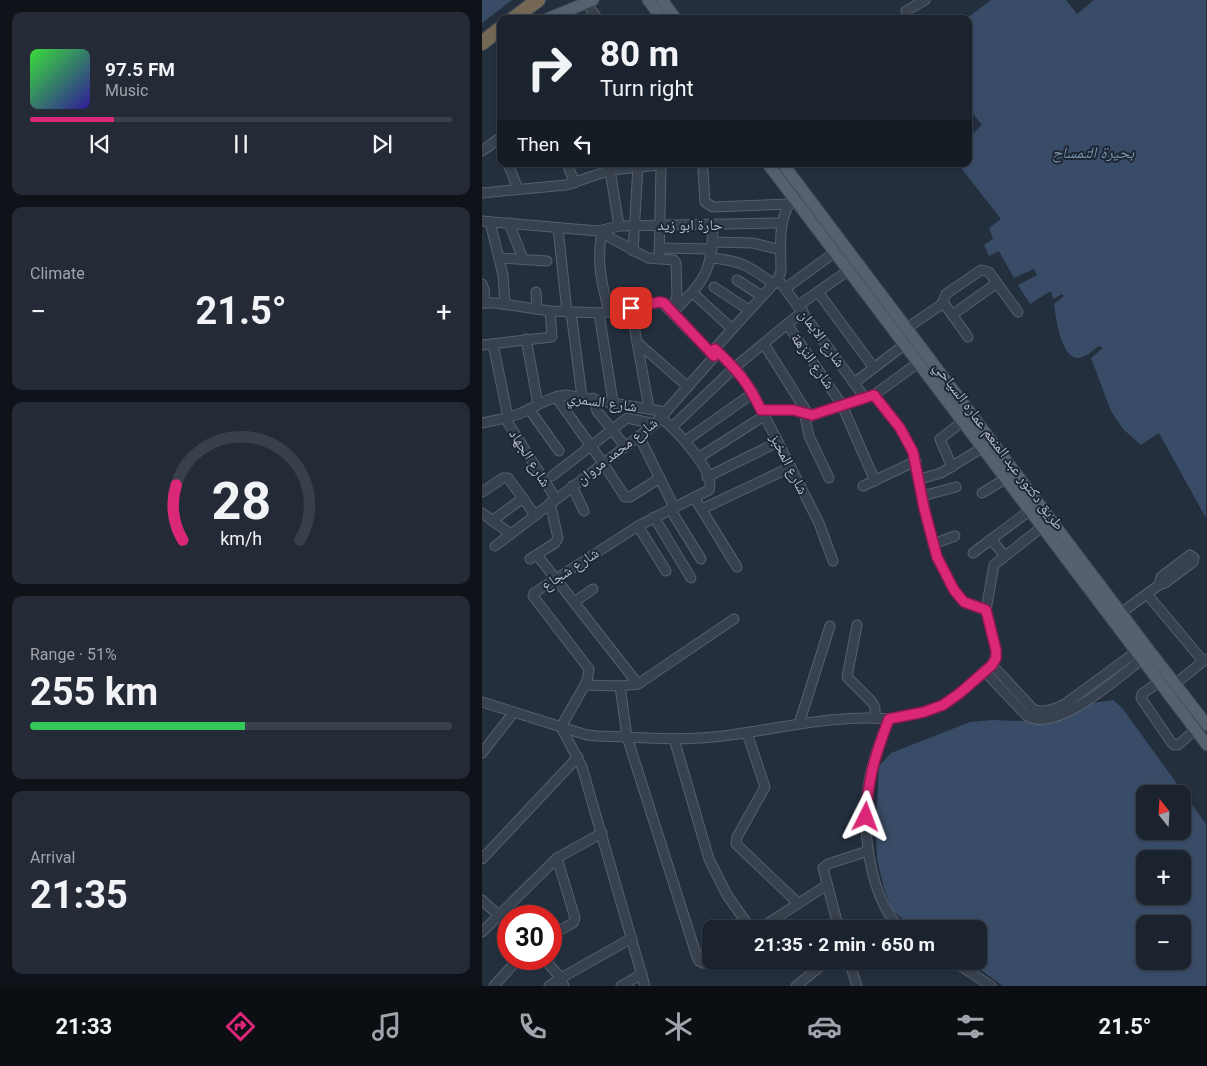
<!DOCTYPE html>
<html lang="en">
<head>
<meta charset="utf-8">
<style>
  :root { --surface:#1b232e; --page:#242b36; --text:#f1f3f6; --muted:#a0a4aa; --line:#39404a; --accent:#db2777 }
  body { margin:0; font-family:Roboto,"Noto Naskh Arabic",sans-serif; background:var(--page); color:var(--text); height:100vh; display:flex; flex-direction:column; font-size:19px; white-space:nowrap }
  * { box-sizing:border-box; margin:0 }
  p { font-size:16px; color:var(--muted) }
  .icon { flex:none; width:28px; height:28px; fill:none; stroke:currentColor; stroke-width:2; stroke-linecap:round; stroke-linejoin:round }
  .map { position:relative; flex:1; overflow:hidden }
  .drawer { display:flex; flex-direction:column; gap:12px; padding:12px; background:#0f1319; width:482px }
  .drawer>* { flex:none }
  .hud { position:absolute; left:15px; top:15px; width:475px; height:152px; border-radius:10px; box-shadow:0 1px 4px #0004,0 0 0 1px var(--line); background:#1b232e; color:var(--text); overflow:hidden }
  .needle { width:32px; rotate:342deg }
  .controls { position:absolute; left:654px; top:785px; display:grid; gap:10px }
  .controls a { display:grid; place-items:center; width:55px; height:55px; border-radius:10px; background:var(--surface); box-shadow:0 1px 4px #0004,0 0 0 1px var(--line); font-size:25px }
  .speed { position:absolute; left:15px; top:905px; display:flex; gap:10px; font-size:25px; font-weight:700; text-align:center }
  .speed>* { display:grid; place-content:center; width:65px; height:65px; border-radius:50%; background:var(--surface); box-shadow:0 1px 4px #0004,0 0 0 1px var(--line); line-height:1 }
  .speed .limit { border:8px solid #d22; background:#fff; color:#111 }
  .pin { position:absolute; display:grid; place-items:center; width:42px; height:42px; color:#fff; margin:-21px; border-radius:10px; box-shadow:0 2px 8px #0006 }
  .me { position:absolute; width:55px; margin:-28px; rotate:3deg; stroke-linejoin:round; filter:drop-shadow(0 0 4px #0008) }
  .turn { display:flex; align-items:center; gap:18px; height:105px; padding:0 20px; font-size:22px }
  .turn .icon { width:65px; height:65px; stroke-width:2.5 }
  .turn b { display:block; font-size:35px; line-height:42px }
  .then { display:flex; align-items:center; height:48px; padding:0 20px; background:#0003; gap:10px; font-size:19px }
  .big { font-size:38px; font-weight:700; line-height:1.1 }
  .drawer .card { flex:1; display:flex; flex-direction:column; justify-content:center; gap:8px; min-width:0; padding:0 18px; border-radius:10px; background:var(--page) }
  .drawer .dial { align-items:center; gap:0 }
  .dial svg { height:130px; overflow:visible; fill:none; stroke:var(--line); stroke-width:7; stroke-linecap:round; text-anchor:middle }
  .dial text { fill:var(--text); stroke:none }
  .song { display:flex; align-items:center; gap:15px }
  .cover { width:60px; height:60px; border-radius:8px; background:linear-gradient(135deg,hsl(120 70% 55%),hsl(250 70% 35%)) }
  .played { height:5px; border-radius:2px; background:linear-gradient(90deg,var(--accent) 20%,var(--line) 20%) }
  .keys { display:flex; justify-content:space-around; direction:ltr }
  .heat { display:flex; justify-content:space-between; align-items:center; font-size:28px; direction:ltr }
  .charge { height:8px; border-radius:4px; background:linear-gradient(90deg,#34c759 51%,var(--line) 0) }
  .trip { position:absolute; left:220px; top:920px; width:285px; height:50px; border-radius:10px; background:var(--surface); box-shadow:0 1px 4px #0004,0 0 0 1px var(--line); font-weight:700; line-height:50px; text-align:center }
  .menu { display:flex; height:80px; justify-content:space-around; align-items:center; background:#0b0e12; color:var(--muted) }
  .menu .icon { width:35px; height:35px }
  .menu .current { color:var(--accent) }
  .menu b { font-size:22px; color:var(--text) }
  main { display:flex; flex:1; min-height:0 }
  .map>svg:first-child { display:block }
  .water { fill:#394c67; fill-rule:evenodd }
  .lines { fill:none; stroke-linecap:round; stroke-linejoin:round }
  .minor-casing { stroke:#565f6c; stroke-width:11 }
  .major-casing { stroke:#414a57; stroke-width:13 }
  .highway-casing { stroke:#434c59; stroke-width:16 }
  .minor { stroke:#38414e; stroke-width:9 }
  .major { stroke:#56606e; stroke-width:11 }
  .highway { stroke:#746855; stroke-width:14 }
  .route-casing { stroke:#8e194d; stroke-width:12 }
  .route { stroke:#db2777; stroke-width:9 }
  .labels { text-anchor:middle; dominant-baseline:central; stroke-width:4; stroke-linejoin:round; paint-order:stroke }
  .street-label { font-size:15px; fill:#b4bcc9; stroke:#1d2633 }
  .water-label { font-size:16px; font-style:italic; fill:#7c92b1; stroke:#1d2633 }
</style>
</head>
<body>
<main>
<section class="drawer">
<div class="card">
<div class="song"><i class="cover"></i><div><b>97.5 FM</b><p>Music</p></div></div>
<div class="played"></div>
<div class="keys"><svg class="icon" aria-label="previous" viewBox="0 0 24 24"><path d="M18 5L8 12l10 7zM5 5v14"/></svg><svg class="icon" aria-label="pause" viewBox="0 0 24 24"><path d="M8 5v14M16 5v14"/></svg><svg class="icon" aria-label="next" viewBox="0 0 24 24"><path d="M6 5l10 7-10 7zM19 5v14"/></svg></div>
</div>
<div class="card"><p>Climate</p>
<div class="heat"><a>−</a><b class="big">21.5°</b><a>+</a></div>
</div>
<div class="card dial"><svg viewBox="0 0 100 80">
<path d="M14 69A42 42 0 1 1 86 69"/>
<path d="M14 69A42 42 0 0 1 10 35" stroke="#db2777"/>
<text x="50" y="56" font-size="32" font-weight="700">28</text>
<text x="50" y="72" font-size="11">km/h</text>
</svg></div>
<div class="card"><p>Range · 51%</p><b class="big">255 km</b><div class="charge"></div></div>
<div class="card"><p>Arrival</p><b class="big">21:35</b></div>
</section>
<div class="map">
<svg width="725" height="986" viewBox="0 0 725 986">
  <rect width="100%" height="100%" fill="#242f3e"/>
  <g class="water">
    <polygon points="0,0 30,0 0,23"/>
    <path d="M509,0H584L595,14L612,0H724V518L677,433L659,445L641,429L629,411L609,358L621,348L617,346C611,350 604,357 597,358C579,360 574,317 572,304L582,296L580,294L571,299L569,291L548,304L536,285L555,275L552,269L532,278L517,251L507,256L502,245L511,239L507,228L519,219L476,164H486V135L488,136L500,125L486,107V19H484Z"/>
    <path d="M631,700L641,709L724,824V986H521L486,961H496V929H433L410,910L402,888L395,859L394,829L397,766L409,753L488,722L510,720L566,722L591,713L611,703ZM662,794H700V831H662ZM662,859H700V896H662ZM662,924H700V961H662Z"/>
  </g>
  <g class="lines">
    <g class="minor-casing">
      <g id="minor">
        <polyline points="104,3 116,19"/>
        <polyline points="424,11 443,0"/>
        <polyline points="0,151 19,137"/>
        <polyline points="26,164 36,189"/>
        <polyline points="85,164 93,183"/>
        <polyline points="127,164 137,226"/>
        <polyline points="221,170 223,202 231,207 307,204"/>
        <polyline points="0,193 84,185 129,170 177,165 179,167 177,259"/>
        <polyline points="0,221 116,231 166,258 192,260 194,263 195,297 189,311"/>
        <polyline points="8,222 21,275 23,304"/>
        <polyline points="27,223 41,259"/>
        <polyline points="76,228 85,312"/>
        <polyline points="116,231 137,226 300,223"/>
        <path d="M120,233C114,261 120,285 127,312"/>
        <polyline points="231,242 271,243 299,250"/>
        <polyline points="178,248 230,249"/>
        <polyline points="151,251 156,166"/>
        <polyline points="17,258 65,261"/>
        <path d="M230,258C261,261 266,266 292,284"/>
        <polyline points="296,279 383,398"/>
        <polyline points="255,280 280,296"/>
        <polyline points="0,284 2,289 3,303"/>
        <polyline points="232,287 267,310"/>
        <polyline points="304,288 353,252"/>
        <polyline points="54,292 55,309"/>
        <polyline points="336,292 392,368"/>
        <polyline points="211,293 250,329"/>
        <polyline points="461,302 486,337"/>
        <polyline points="0,303 14,303 68,311 117,313 179,302 232,356"/>
        <polyline points="317,305 367,270"/>
        <polyline points="149,309 167,408"/>
        <polyline points="89,312 100,397"/>
        <path d="M191,312C223,280 230,272 231,226"/>
        <polyline points="117,313 131,402"/>
        <polyline points="470,315 515,283"/>
        <polyline points="305,324 360,405 393,481"/>
        <polyline points="425,328 460,304 464,294 499,270 507,272 536,312"/>
        <polyline points="44,339 56,404"/>
        <polyline points="155,342 206,387"/>
        <polyline points="11,344 26,417"/>
        <polyline points="282,344 326,414"/>
        <polyline points="0,345 70,337 68,311"/>
        <polyline points="233,349 258,374 271,393 337,523 351,561"/>
        <polyline points="372,383 422,345"/>
        <path d="M392,395L418,428L431,452L445,520L455,557L472,590L482,602L504,610L514,650L513,658L510,665L478,693L461,705L442,712L407,719C398,741 389,764 386,788C380,833 387,894 418,929"/>
        <polyline points="74,397 121,463 143,497 148,497 178,478"/>
        <polyline points="111,398 115,411 143,446"/>
        <polyline points="47,409 77,451"/>
        <polyline points="279,410 311,410 331,415 392,395 436,363"/>
        <polyline points="322,412 327,436 347,478"/>
        <polyline points="23,418 74,499"/>
        <path d="M0,423C13,420 27,418 39,413C54,407 68,396 84,395L184,412"/>
        <polyline points="190,427 252,368 321,311"/>
        <polyline points="157,436 192,507"/>
        <polyline points="203,441 271,393"/>
        <polyline points="216,458 282,416"/>
        <polyline points="470,467 458,439 480,422"/>
        <polyline points="70,476 145,418 173,424"/>
        <polyline points="225,477 296,442"/>
        <polyline points="438,479 459,473 500,448"/>
        <polyline points="90,486 102,511"/>
        <polyline points="381,486 434,461"/>
        <polyline points="0,492 21,478 26,478 53,515"/>
        <polyline points="500,493 523,479"/>
        <polyline points="440,496 474,487"/>
        <polyline points="212,497 255,567"/>
        <polyline points="188,509 219,559"/>
        <polyline points="220,509 309,467"/>
        <polyline points="0,513 29,534"/>
        <polyline points="172,517 209,578"/>
        <polyline points="10,521 41,498"/>
        <polyline points="156,526 184,571"/>
        <polyline points="509,539 522,555"/>
        <polyline points="451,544 473,536"/>
        <path d="M13,546L173,424L231,358L234,347L296,279L299,271C299,246 294,214 315,195"/>
        <polyline points="491,553 547,511"/>
        <polyline points="55,555 156,684"/>
        <polygon points="708,555 712,558 711,562 683,583 677,585 679,577"/>
        <polyline points="48,559 73,543 76,538 68,503"/>
        <polyline points="665,594 721,661"/>
        <polyline points="92,602 111,589"/>
        <polyline points="504,610 512,565 560,527"/>
        <polyline points="639,613 677,585"/>
        <polyline points="375,625 365,677 390,702 393,707 393,718"/>
        <path d="M510,665L551,709C561,714 573,709 583,704L654,652"/>
        <path d="M502,671L545,716C575,734 636,677 660,659"/>
        <polyline points="677,682 660,694 659,698 689,742 692,745 696,745 713,730"/>
        <polyline points="693,684 724,659"/>
        <polyline points="103,685 138,686 156,684 252,619"/>
        <polyline points="138,686 145,737 215,957 217,961 221,963 229,959"/>
        <path d="M0,702L105,735L116,736C154,737 193,741 231,737C290,731 348,714 407,719"/>
        <polyline points="317,724 348,626"/>
        <polyline points="265,733 283,787 255,837 254,844 316,903"/>
        <polyline points="192,739 227,859 245,895 269,929"/>
        <polyline points="0,753 32,712"/>
        <polyline points="0,859 96,757"/>
        <polyline points="0,900 26,924"/>
        <polyline points="277,929 345,885"/>
        <polyline points="357,929 341,868 346,864 386,851"/>
        <polyline points="0,932 75,858 120,833"/>
        <polyline points="69,935 91,923 93,918 75,858"/>
        <polyline points="62,959 79,978 150,938"/>
        <polyline points="367,961 375,986"/>
        <polyline points="471,961 509,986"/>
        <polyline points="12,986 36,959"/>
        <polyline points="67,986 79,978 82,986"/>
        <polyline points="139,986 160,974"/>
        <path d="M163,986L100,767L79,727L105,681L107,669L51,596L52,593L156,526L227,490C235,472 193,429 179,418"/>
        <polyline points="314,986 345,961"/>
      </g>
    </g>
    <g class="major-casing">
      <g id="major">
        <polyline points="166,0 180,19"/>
        <polyline points="180,0 194,19"/>
        <polyline points="65,19 111,0"/>
        <polyline points="286,164 725,745"/>
        <polyline points="301,164 663,645 725,725"/>
      </g>
    </g>
    <g class="highway-casing">
      <g id="highway">
        <polyline points="31,19 56,0"/>
        <polyline points="0,43 19,28"/>
      </g>
    </g>
    <use href="#minor" class="minor"/>
    <use href="#major" class="major"/>
    <use href="#highway" class="highway"/>
  </g>
  <g class="lines">
    <g class="route-casing">
      <path id="route" d="M149,308L177,302L182,303L232,356L233,349C255,370 266,382 279,410H311L330,415L392,395L418,428L431,452L442,508L455,557L472,590L482,602L504,610L514,650V658L510,665L478,693L461,705L442,712L407,719C393,755 386,778 384,817"/>
    </g>
    <use href="#route" class="route"/>
  </g>
  <g class="labels">
    <g class="street-label">
      <text x="208" y="225">حارة ابو زيد</text>
      <text transform="translate(340 338) rotate(54)">شارع الايمان</text>
      <text transform="translate(331 361) rotate(55)">شارع النزهة</text>
      <text transform="translate(120 402) rotate(8)">شارع السمري</text>
      <text transform="translate(517 446) rotate(53)">طريق دكتور عبد المنعم عماره السياحي</text>
      <text transform="translate(135 451) rotate(-38)">شارع محمد مروان</text>
      <text transform="translate(48 458) rotate(58)">شارع الجهاد</text>
      <text transform="translate(307 464) rotate(63)">شارع المخبز</text>
      <text transform="translate(88 569) rotate(-33)">شارع شجاع</text>
    </g>
    <g class="water-label">
      <text x="611" y="152">بحيرة التمساح</text>
    </g>
  </g>
</svg>
<div class="controls">
<a><svg class="needle" viewBox="-14 -14 28 28"><path d="M0-13l5 13h-10z" fill="#e53935"/><path d="M0 13l5-13h-10z" fill="#a0a4aa"/></svg></a>
<a>+</a>
<a>−</a>
</div>
<div class="speed"><div class="limit">30</div></div>
<div class="pin" style="left:149px;top:308px;background:#d93025"><svg class="icon" aria-label="arrive" viewBox="0 0 24 24"><path d="M6 21V4h12l-3 4 3 4H6"/></svg></div>
<svg class="me" style="left:384px;top:817px" viewBox="-20 -20 40 40"><path d="M0-17L14 15 0 8-14 15z" fill="#db2777" stroke="#fff" stroke-width="4"/></svg>
<div class="trip">21:35 · 2 min · 650 m</div>
<div class="hud">
<div class="turn"><svg class="icon" aria-label="right" viewBox="0 0 24 24"><path d="M7 20v-9h11M14 6l5 5-5 5"/></svg><div><b>80 m</b>Turn right</div></div>
<div class="then">Then<svg class="icon" aria-label="left" viewBox="0 0 24 24"><path d="M17 20v-9H6M10 6l-5 5 5 5"/></svg></div>
</div>
</div>
</main>
<nav class="menu">
<b>21:33</b>
<svg class="icon current" aria-label="directions" viewBox="0 0 24 24"><path d="M12 3l9 9-9 9-9-9zM9 14v-3h6M13 9l2 2-2 2"/></svg>
<svg class="icon" aria-label="music" viewBox="0 0 24 24"><path d="M9 18V5l10-2v13"/><circle cx="6" cy="18" r="3"/><circle cx="16" cy="16" r="3"/></svg>
<svg class="icon" aria-label="phone" viewBox="0 0 24 24"><path d="M5 4h4l2 5-3 2q2 4 5 5l2-3 5 2v4C11 20 4 13 5 4z"/></svg>
<svg class="icon" aria-label="climate" viewBox="0 0 24 24"><path d="M12 3v18M4 7l16 10M4 17L20 7"/></svg>
<svg class="icon" aria-label="car" viewBox="0 0 24 24"><path d="M5 17H2v-5l4-1 3-4h7l3 4 3 1v5h-3M9 17h6M6 11h13"/><circle cx="7" cy="17" r="2"/><circle cx="17" cy="17" r="2"/></svg>
<svg class="icon" aria-label="filters" viewBox="0 0 24 24"><path d="M4 7h16M4 17h16"/><circle cx="9" cy="7" r="2"/><circle cx="15" cy="17" r="2"/></svg>
<b>21.5°</b>
</nav>
</body>
</html>
